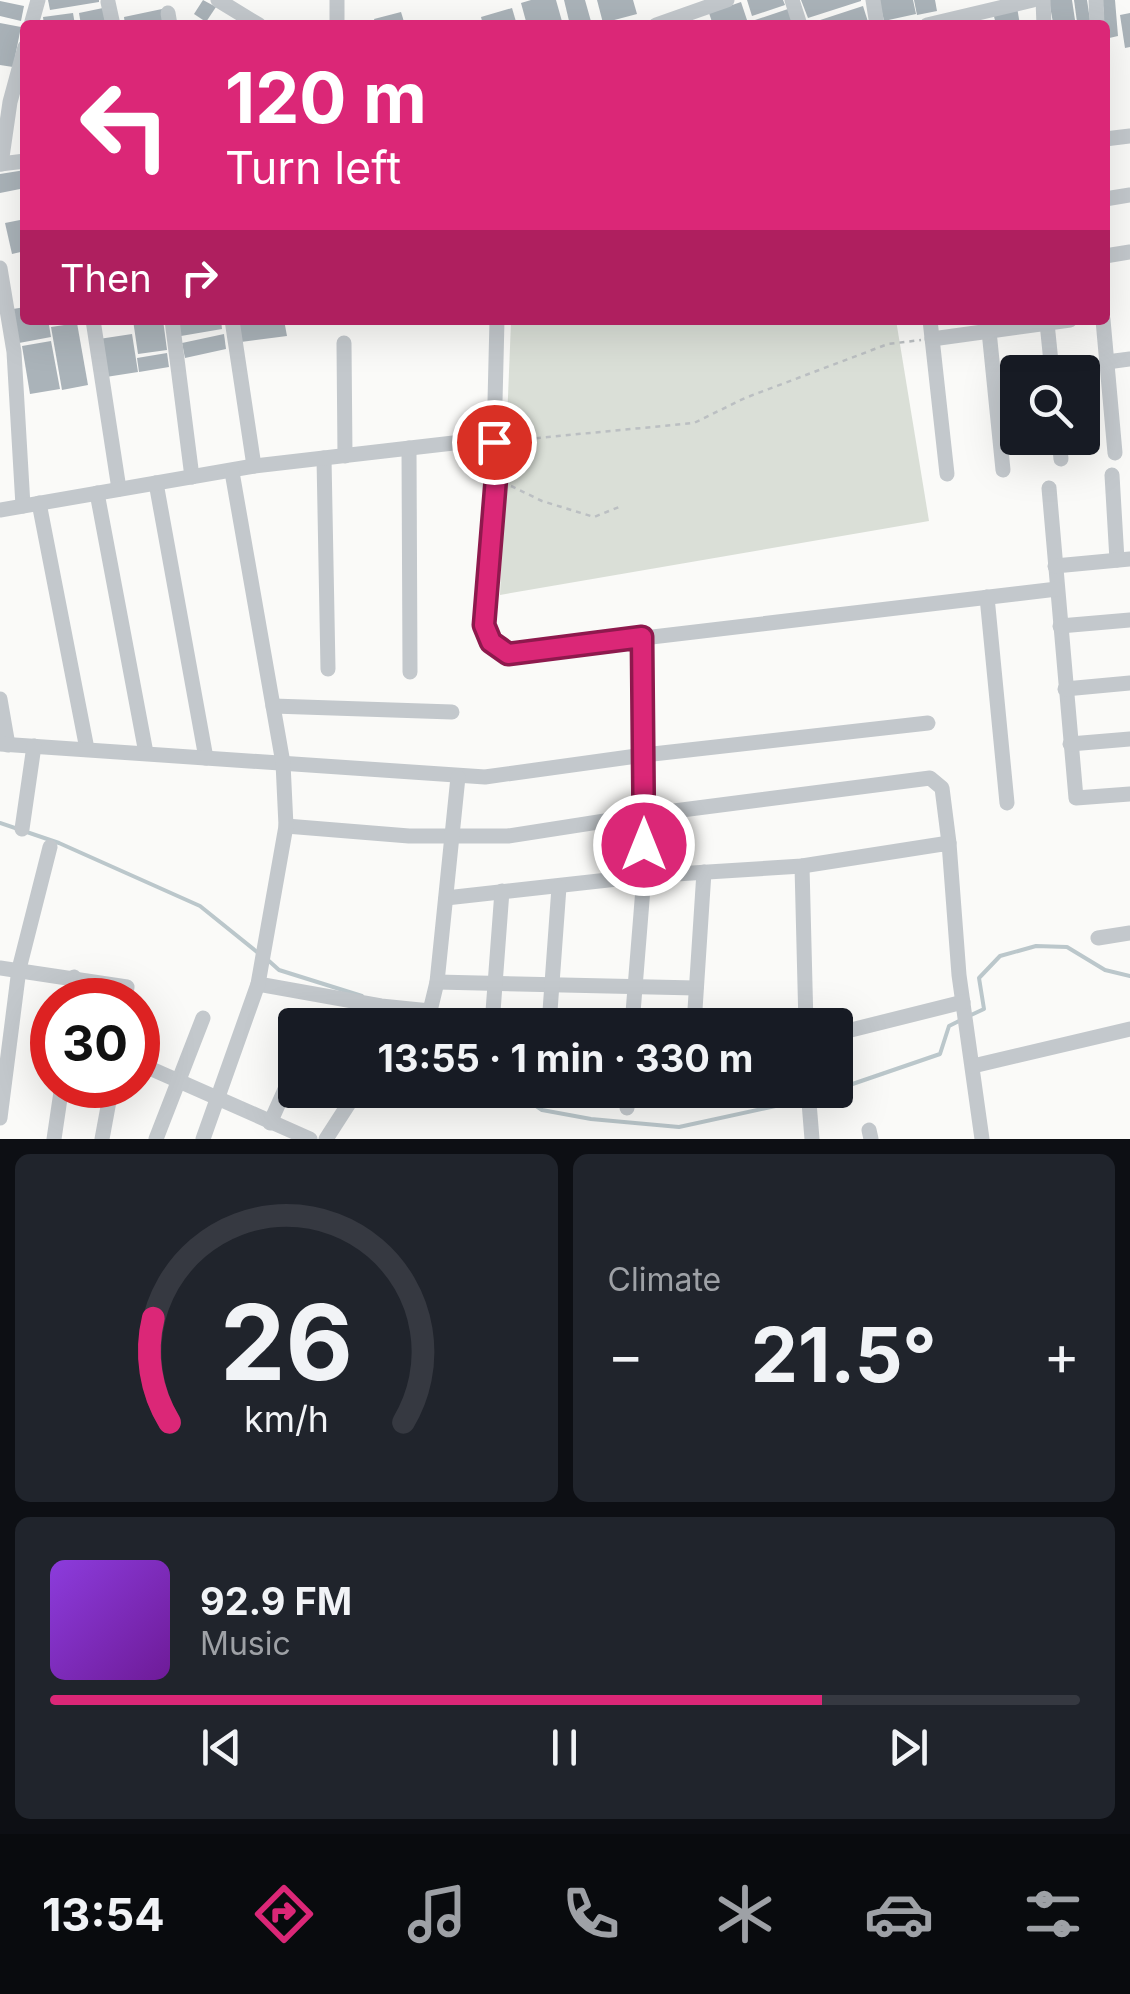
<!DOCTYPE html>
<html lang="en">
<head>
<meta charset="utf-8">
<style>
  :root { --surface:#171b24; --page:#20242c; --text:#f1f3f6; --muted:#9ea1a6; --line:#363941; --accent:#db2777 }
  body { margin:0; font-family:Inter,sans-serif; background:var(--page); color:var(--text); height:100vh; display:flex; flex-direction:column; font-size:38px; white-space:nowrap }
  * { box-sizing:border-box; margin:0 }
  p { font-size:32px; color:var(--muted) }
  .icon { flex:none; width:55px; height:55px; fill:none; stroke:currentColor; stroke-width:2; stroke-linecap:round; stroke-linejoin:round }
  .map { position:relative; height:1139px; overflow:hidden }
  .drawer { display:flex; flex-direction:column; gap:15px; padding:15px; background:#0d0f14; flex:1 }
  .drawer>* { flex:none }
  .top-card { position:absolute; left:20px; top:20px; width:1090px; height:305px; border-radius:10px; box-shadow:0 10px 40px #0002; background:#db2777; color:#fff; overflow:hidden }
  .buttons { position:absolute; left:1000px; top:355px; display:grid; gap:20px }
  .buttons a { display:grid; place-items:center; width:100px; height:100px; border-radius:10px; background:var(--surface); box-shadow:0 10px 40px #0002; font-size:50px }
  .speed { position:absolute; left:30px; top:978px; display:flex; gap:20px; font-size:50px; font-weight:700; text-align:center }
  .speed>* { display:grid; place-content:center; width:130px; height:130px; border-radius:50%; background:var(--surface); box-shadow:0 10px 40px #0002; line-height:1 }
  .speed .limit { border:15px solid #d22; background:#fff; color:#111 }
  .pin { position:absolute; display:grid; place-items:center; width:85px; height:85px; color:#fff; margin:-42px; border:5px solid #fff; border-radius:50%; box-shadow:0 2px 10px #0007 }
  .me { position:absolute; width:110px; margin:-55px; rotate:0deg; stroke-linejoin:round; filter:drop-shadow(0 0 8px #0008) }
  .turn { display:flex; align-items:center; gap:35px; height:210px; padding:0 40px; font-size:45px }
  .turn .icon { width:130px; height:130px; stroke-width:2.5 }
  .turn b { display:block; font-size:70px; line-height:85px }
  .then { display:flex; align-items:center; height:95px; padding:0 40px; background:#0003; gap:20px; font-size:38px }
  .big { font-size:75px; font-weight:700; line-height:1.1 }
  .drawer .tile { flex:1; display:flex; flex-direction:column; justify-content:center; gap:15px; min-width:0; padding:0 35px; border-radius:15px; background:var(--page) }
  .drawer .dial { align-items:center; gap:0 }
  .dial svg { height:260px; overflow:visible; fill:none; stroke:var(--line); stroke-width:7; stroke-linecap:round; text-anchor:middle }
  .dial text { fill:var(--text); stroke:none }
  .song { display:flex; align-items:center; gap:30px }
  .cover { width:120px; height:120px; border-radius:15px; background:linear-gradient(135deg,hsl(270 70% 55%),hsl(280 70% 35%)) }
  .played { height:10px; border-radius:5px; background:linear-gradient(90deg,var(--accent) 75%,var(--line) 75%) }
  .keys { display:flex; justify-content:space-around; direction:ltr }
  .heat { display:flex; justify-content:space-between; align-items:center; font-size:55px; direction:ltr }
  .drawer .tiles { flex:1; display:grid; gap:15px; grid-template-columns:1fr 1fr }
  .tile:last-child { grid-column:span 2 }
  .trip { position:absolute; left:278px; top:1008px; width:575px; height:100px; border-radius:10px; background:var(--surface); box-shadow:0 10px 40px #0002; font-weight:700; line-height:100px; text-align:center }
  .dock { display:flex; height:160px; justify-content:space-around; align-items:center; background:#090b0e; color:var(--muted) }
  .dock .icon { width:70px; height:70px }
  .dock .current { color:var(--accent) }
  .dock b { font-size:45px; color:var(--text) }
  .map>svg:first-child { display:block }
  .green { fill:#dadfd7 }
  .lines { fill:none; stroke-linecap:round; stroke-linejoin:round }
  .stream { stroke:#bbc7cb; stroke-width:4 }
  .building { fill:#aab3b9 }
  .path { stroke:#bbbfc2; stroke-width:2.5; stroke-dasharray:5 5; stroke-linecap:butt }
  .minor { stroke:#c3c8cc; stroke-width:15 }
  .route-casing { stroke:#8e194d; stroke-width:25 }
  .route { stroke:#db2777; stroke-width:18 }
</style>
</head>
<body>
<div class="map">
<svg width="1130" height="1139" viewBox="0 0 1130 1139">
  <rect width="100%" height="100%" fill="#fafaf8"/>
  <polygon class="green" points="521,320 896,320 929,521 500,595 511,322"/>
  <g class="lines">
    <g class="stream">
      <polyline points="0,823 59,843 200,906 257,952"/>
      <polyline points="269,961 279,970 362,996"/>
      <polyline points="402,1015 417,1025"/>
      <polyline points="971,1015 984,1009 979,978 1000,956 1036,946 1067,947 1105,970 1130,976"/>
      <polyline points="513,1090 542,1110 591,1119 679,1127 803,1100"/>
      <polyline points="835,1090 940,1054 949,1026 963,1019"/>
      <polyline points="812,1097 835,1090"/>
    </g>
  </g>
  <g class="building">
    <polygon points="48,0 99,0 99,2 50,10"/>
    <polygon points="203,0 216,7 206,22 194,14"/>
    <polygon points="531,0 556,0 563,25 527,25 521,3"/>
    <polygon points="564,0 585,0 592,25 570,25"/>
    <polygon points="597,0 633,0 637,14 603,23"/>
    <polygon points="747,0 783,0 785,5 752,16"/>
    <polygon points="801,0 861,0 861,1 808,18"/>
    <polygon points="879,0 913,0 916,14 884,21"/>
    <polygon points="914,0 935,0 937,11 917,15"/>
    <polygon points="1049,0 1072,0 1075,20 1053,23"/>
    <polygon points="1074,0 1087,0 1090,20 1077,22"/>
    <polygon points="1102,0 1115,0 1118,36 1105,39 1100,13 1104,12"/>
    <polygon points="0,1 24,6 21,21 0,16"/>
    <polygon points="741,2 747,20 731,25 713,25 709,13"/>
    <polygon points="863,6 869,25 808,25 808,24"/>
    <polygon points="1017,7 1020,25 996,25 993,12"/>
    <polygon points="103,8 106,25 81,25 79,13"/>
    <polygon points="512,8 517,25 483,25 481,17"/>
    <polygon points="162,9 166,25 125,25 124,17"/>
    <polygon points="788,9 793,24 754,25 752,21"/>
    <polygon points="401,12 405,25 376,25 374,19"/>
    <polygon points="73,13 75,25 44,25 43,17"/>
    <polygon points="1130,13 1130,47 1125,48 1120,15"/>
    <polygon points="0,23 21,27 13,67 0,65"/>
    <polygon points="25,170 25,188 0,193 0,174"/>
    <polygon points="25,219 25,251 12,254 5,223"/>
    <polygon points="25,307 25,320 67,322 49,325 51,337 19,343 13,309"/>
    <polygon points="133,320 163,320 167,350 138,354"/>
    <polygon points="178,320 221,320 222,329 181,336"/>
    <polygon points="239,320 284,320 287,336 241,342"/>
    <polygon points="77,323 88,385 62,390 51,327"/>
    <polygon points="132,334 138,372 106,377 99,339"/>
    <polygon points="224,334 226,349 185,358 182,343"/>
    <polygon points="51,341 60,389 30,394 22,346"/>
    <polygon points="167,353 169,367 139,372 137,358"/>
  </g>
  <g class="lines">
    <g class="path">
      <polyline points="506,441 694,423 745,398 888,344 921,340"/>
      <polyline points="511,486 542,501 594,517 619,507"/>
    </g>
    <g class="minor">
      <polyline points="218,0 259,25"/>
      <polyline points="792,0 800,25"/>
      <polyline points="873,0 877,25"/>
      <polyline points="1043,0 1044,25"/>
      <polyline points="1096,0 1097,25"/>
      <polyline points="108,2 113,25"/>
      <polyline points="168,13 170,25"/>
      <polyline points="31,25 38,0"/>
      <polyline points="337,25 337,0"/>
      <polyline points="656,25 727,0"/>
      <polyline points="927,25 1033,0"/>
      <polyline points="1105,139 1130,136"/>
      <polyline points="0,164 25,161"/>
      <polyline points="1,164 10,102 25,47"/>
      <polyline points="1105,199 1130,195"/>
      <polyline points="1105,256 1130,252"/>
      <polyline points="0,268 14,352 23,506"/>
      <polyline points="93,320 119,489"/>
      <polyline points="172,320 192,477"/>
      <polyline points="232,320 254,466"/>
      <polyline points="930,320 947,474"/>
      <polyline points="1103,320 1115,453"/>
      <polyline points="1047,323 1052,372"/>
      <polyline points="989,331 1003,470"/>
      <polyline points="932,339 1070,320"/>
      <polyline points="344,343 345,456"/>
      <polyline points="1107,362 1130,359"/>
      <polyline points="1059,438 1061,459"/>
      <polyline points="494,442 497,320"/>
      <polyline points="409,448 410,672"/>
      <polyline points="324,458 328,669"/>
      <polyline points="1112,475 1117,560"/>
      <polyline points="156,483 206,758"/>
      <polyline points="1049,488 1076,798 1130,794"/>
      <polyline points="97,493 146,753"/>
      <polyline points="39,503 87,749"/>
      <polyline points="0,510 254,466 462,442 494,442 496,478 484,625 491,642 508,654 1057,589"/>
      <polyline points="1055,566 1130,559"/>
      <polyline points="987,597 1007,803"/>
      <polyline points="1060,626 1130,620"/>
      <polyline points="1065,689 1130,683"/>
      <polyline points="0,699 8,745"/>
      <polyline points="273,706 452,712"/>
      <polyline points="0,744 485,777 644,755 928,723"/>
      <polyline points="1070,744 1130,739"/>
      <polyline points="286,826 409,836 508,836 643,815 930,778 942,788 949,843"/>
      <polyline points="22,829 34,746"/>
      <polyline points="802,866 806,1025"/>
      <polyline points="446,898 644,876 802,866 949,843 959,975 982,1139"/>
      <polyline points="1098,938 1130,933"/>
      <polyline points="0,968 127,987 125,1000"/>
      <polyline points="437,982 696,988"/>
      <polyline points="258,984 381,1006 430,1011 437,982 458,777"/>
      <polyline points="71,1000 74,977"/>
      <polyline points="492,1025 502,891"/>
      <polyline points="549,1025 559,887"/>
      <polyline points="632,1025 644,876 642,637"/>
      <polyline points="694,1025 704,872"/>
      <polyline points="835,1034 963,1002"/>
      <polyline points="138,1063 310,1139"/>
      <polyline points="973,1066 1130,1029"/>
      <polyline points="808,1090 812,1139"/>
      <polyline points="627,1108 628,1090"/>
      <polyline points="0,1118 19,969 50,847"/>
      <polyline points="270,1123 295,1067"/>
      <polyline points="869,1130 871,1139"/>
      <polyline points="54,1139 62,1085"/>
      <polyline points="102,1139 112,1085"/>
      <polyline points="156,1139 203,1018"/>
      <polyline points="203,1139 258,984 286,826 283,763 232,472"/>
      <polyline points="326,1139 355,1094"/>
    </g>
  </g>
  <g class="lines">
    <g class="route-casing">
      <polyline id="route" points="494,442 496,478 484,625 491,642 508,654 642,637 644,845"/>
    </g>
    <use href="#route" class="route"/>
  </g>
</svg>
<div class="buttons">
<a><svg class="icon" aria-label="search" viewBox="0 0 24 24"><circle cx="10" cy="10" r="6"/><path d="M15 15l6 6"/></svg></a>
</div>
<div class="speed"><div class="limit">30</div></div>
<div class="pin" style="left:494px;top:442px;background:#d93025"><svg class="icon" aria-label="arrive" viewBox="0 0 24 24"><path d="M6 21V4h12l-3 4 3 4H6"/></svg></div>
<svg class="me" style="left:644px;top:845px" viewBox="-20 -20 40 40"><circle r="17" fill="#db2777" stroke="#fff" stroke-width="3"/><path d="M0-11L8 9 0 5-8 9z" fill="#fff"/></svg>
<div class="trip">13:55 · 1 min · 330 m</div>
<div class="top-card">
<div class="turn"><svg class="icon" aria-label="left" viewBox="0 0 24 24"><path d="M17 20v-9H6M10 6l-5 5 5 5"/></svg><div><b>120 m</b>Turn left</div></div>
<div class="then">Then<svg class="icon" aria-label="right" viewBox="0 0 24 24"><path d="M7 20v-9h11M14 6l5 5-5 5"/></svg></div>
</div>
</div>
<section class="drawer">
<div class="tiles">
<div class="tile dial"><svg viewBox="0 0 100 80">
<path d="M14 69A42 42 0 1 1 86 69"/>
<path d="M14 69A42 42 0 0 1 9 37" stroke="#db2777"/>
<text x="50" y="56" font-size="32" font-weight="700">26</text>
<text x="50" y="72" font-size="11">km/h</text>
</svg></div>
<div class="tile"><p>Climate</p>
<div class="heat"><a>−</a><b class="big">21.5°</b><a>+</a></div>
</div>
<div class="tile">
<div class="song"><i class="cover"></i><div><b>92.9 FM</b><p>Music</p></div></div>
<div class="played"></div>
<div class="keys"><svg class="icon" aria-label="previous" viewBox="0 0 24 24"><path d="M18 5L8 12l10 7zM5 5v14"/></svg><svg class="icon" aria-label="pause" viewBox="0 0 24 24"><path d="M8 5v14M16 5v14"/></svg><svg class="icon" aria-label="next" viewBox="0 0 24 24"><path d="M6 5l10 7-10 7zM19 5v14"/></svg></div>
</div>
</div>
</section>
<nav class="dock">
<b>13:54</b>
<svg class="icon current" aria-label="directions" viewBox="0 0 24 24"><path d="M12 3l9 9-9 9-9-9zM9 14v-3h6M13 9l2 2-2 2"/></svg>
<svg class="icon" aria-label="music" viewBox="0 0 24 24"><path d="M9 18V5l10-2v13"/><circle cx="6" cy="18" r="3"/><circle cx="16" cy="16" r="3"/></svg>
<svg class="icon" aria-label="phone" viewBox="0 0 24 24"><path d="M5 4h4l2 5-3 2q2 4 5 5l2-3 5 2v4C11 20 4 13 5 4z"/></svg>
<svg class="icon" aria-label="climate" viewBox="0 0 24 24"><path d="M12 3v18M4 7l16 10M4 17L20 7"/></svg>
<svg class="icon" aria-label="car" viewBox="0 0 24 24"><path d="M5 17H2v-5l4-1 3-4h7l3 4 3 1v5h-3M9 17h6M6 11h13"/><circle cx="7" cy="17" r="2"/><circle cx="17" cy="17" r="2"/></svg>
<svg class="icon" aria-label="filters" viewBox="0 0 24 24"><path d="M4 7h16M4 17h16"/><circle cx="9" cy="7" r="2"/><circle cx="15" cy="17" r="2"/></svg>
</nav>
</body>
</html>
